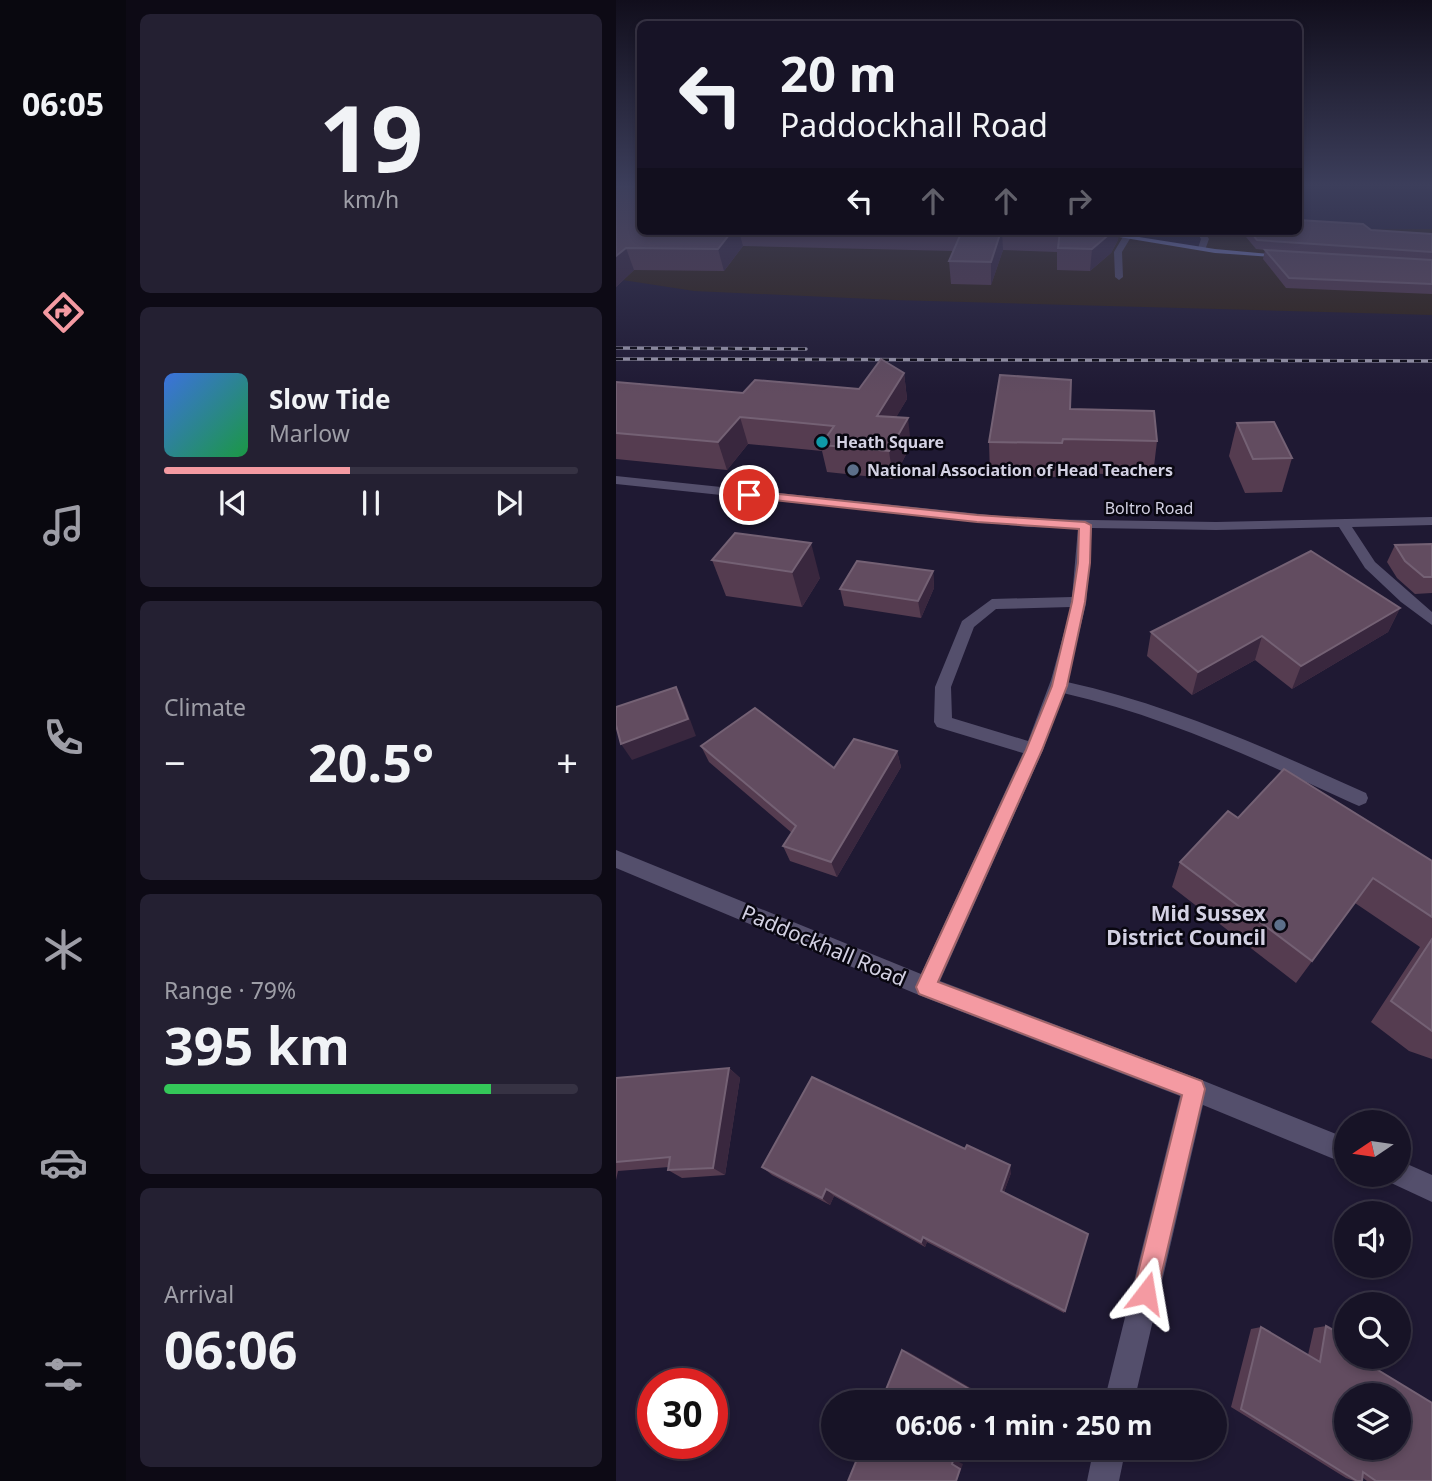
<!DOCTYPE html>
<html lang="en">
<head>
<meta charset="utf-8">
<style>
  :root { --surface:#171326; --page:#242032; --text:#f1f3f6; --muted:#9e9ea7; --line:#363243; --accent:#f49aa2 }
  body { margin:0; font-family:"Noto Sans",sans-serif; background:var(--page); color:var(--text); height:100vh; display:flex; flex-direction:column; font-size:26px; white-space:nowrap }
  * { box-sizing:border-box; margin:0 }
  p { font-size:23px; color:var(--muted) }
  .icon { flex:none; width:38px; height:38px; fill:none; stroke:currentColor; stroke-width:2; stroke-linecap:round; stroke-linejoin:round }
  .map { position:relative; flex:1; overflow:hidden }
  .details { display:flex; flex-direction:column; gap:14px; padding:14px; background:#0d0a15; width:490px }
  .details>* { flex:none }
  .top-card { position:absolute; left:21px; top:21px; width:665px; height:214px; border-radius:10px; box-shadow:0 4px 10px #0003,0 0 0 2px var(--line); background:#171326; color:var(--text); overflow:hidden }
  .needle { width:46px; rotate:257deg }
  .tools { position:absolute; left:718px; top:1110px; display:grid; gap:14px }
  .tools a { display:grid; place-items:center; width:77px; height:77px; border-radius:50%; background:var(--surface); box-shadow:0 4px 10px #0003,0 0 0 2px var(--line); font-size:35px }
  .speed { position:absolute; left:21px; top:1368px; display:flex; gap:14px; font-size:35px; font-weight:700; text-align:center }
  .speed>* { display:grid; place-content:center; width:91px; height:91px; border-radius:50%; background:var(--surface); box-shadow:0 4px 10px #0003,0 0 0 2px var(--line); line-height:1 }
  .speed .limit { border:10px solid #d22; background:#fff; color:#111 }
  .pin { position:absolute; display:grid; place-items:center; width:60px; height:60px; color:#fff; margin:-30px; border:4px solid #fff; border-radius:50%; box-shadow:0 2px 7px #0007 }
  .me { position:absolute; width:77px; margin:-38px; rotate:14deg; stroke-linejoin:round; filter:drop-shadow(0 0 5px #0008) }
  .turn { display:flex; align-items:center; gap:24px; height:147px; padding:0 28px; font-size:32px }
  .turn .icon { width:91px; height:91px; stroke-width:2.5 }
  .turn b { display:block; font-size:49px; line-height:60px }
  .lanes { display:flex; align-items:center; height:66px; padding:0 28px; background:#0003; justify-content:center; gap:35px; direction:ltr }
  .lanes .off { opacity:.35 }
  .big { font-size:52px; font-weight:700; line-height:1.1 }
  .details .tile { flex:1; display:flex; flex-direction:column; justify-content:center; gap:10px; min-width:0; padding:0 24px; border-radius:10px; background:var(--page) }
  .details .dial { align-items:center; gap:0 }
  .dial b { font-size:91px; line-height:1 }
  .song { display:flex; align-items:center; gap:21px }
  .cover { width:84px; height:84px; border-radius:10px; background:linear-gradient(135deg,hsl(220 70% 55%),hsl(140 70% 35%)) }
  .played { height:7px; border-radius:4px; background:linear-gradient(90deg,var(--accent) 45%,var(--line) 45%) }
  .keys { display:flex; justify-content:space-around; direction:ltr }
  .heat { display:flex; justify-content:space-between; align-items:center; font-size:38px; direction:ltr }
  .charge { height:10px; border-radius:5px; background:linear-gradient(90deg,#34c759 79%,var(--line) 0) }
  .trip { position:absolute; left:205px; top:1390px; width:406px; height:70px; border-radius:35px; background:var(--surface); box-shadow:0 4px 10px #0003,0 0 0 2px var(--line); font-weight:700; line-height:70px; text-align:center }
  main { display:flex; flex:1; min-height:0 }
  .menu { display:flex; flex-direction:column; width:126px; justify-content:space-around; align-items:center; background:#09080f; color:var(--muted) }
  .menu .icon { width:49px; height:49px }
  .menu .current { color:var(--accent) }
  .menu b { font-size:32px; color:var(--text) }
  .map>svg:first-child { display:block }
  .commercial { fill:#302216 }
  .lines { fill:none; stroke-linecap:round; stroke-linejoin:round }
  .minor { fill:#544f6c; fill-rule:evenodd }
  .major { fill:#7c84c2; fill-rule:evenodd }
  .rail-casing { stroke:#9c99ad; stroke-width:3.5 }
  .rail { stroke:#090711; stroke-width:2.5; stroke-dasharray:7; stroke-linecap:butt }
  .wall { fill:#553c50 }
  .shaded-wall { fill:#39273e }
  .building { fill:#624c60; stroke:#746174; stroke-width:2; fill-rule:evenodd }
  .route { fill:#f49aa2; stroke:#9f6469; stroke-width:2 }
  .culture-dot { fill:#0f9aa8; stroke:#090711; stroke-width:2.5 }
  .service-dot { fill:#5c6f8a; stroke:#090711; stroke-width:2.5 }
  .labels { text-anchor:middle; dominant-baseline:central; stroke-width:5; stroke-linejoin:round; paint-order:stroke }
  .far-poi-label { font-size:16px; font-weight:bold; fill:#d3d1e3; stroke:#090711; text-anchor:start }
  .far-street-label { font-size:16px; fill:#d3d1e3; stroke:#090711 }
  .near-poi-label { font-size:21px; font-weight:bold; fill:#d3d1e3; stroke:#090711; text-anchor:end }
  .near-street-label { font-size:21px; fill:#d3d1e3; stroke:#090711 }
</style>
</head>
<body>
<main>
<nav class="menu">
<b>06:05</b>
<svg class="icon current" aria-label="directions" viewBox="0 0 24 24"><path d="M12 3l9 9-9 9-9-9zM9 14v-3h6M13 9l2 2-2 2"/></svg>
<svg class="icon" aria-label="music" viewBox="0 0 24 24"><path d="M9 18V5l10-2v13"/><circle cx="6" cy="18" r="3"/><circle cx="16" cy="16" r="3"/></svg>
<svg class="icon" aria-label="phone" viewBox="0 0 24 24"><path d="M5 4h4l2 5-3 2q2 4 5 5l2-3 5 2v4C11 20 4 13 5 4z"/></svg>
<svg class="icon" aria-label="climate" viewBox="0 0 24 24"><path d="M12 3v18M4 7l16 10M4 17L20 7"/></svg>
<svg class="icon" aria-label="car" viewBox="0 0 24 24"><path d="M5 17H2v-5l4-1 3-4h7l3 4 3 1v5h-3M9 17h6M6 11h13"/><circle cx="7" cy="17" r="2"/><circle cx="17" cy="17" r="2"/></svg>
<svg class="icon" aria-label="filters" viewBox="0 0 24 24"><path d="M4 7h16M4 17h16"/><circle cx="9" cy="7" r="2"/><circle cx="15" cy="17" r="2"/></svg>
</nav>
<section class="details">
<div class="tile dial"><b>19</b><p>km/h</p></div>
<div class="tile">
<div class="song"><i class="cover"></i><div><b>Slow Tide</b><p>Marlow</p></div></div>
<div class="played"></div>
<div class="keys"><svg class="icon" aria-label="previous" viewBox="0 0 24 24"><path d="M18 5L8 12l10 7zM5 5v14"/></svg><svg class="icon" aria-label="pause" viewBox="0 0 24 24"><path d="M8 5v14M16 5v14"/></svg><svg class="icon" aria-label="next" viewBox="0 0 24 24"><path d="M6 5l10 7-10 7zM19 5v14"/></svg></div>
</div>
<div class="tile"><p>Climate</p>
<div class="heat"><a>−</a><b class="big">20.5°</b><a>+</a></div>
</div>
<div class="tile"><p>Range · 79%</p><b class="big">395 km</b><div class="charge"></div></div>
<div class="tile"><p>Arrival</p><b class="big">06:06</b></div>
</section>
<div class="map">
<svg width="816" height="1481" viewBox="0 0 816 1481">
  <rect width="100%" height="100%" fill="#1f1933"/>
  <polygon class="commercial" points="816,229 816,315 278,300 78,291 0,279 24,231 470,231 585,248 589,239 584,231"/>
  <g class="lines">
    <g class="minor">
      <polygon points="580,231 588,231 593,239 589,250 582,248 585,239"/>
      <polygon points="508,235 515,237 506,252 507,277 503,280 499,277 498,252"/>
      <path d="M0,476L412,519L600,522L816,517V525L736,527L759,562L816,612V625L785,602L749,568L723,527L600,530L476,528L470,604L451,682C556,705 652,749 750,793L752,798L750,803L743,806L736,803C642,760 549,716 447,693L427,750L324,981L578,1077L730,1138V1164L587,1105L518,1402H488L564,1096L310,998L0,868V850L305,974L407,753L321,727L318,722L319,687L346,621L376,599L456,597L462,528L412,527L0,484ZM455,607L435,680L412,741L336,718L335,687L358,627L380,609Z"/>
      <polygon points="782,1160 816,1175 816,1202 773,1182 770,1174 782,1174"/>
      <polygon points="478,1447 510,1447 503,1481 471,1481"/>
    </g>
    <polygon class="major" points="467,231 485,231 599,249 676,256 672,258 599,253"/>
    <g class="rail-casing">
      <g id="rail">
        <polyline points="0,348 190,349"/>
        <polyline points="0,359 816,361"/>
      </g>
    </g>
    <use href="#rail" class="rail"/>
  </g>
  <g class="wall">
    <polygon points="0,187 24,231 520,231 517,233 503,231 502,240 495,253 474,271 441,270 441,252 387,250 375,285 335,284 333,261 338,251 127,246 108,271 18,270 0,287"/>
    <polygon points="755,230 816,234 816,294 670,288 647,259 649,250 640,249 625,231"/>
    <polygon points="288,373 291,399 280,417 295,445 277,479 211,472 206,451 132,444 111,470 0,459 0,382 127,393 243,389"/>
    <polygon points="454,409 541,441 537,475 445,473 445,477 374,476 373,442"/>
    <polygon points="621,423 676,458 666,492 629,493 613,456"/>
    <polygon points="119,533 204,578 186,607 110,596 96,560"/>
    <polygon points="816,544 816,593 799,594 781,578 771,562 779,545"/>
    <polygon points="317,571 318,588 305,618 228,606 224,589"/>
    <polygon points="784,608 772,632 676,689 639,660 576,695 531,656 535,632"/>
    <polygon points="85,746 218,768 281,751 285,767 221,877 174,861 167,846 176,833 93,762"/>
    <polygon points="622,818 816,861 816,1059 793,1051 755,1022 804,947 739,903 680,983 556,887 564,862"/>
    <polygon points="113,1068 124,1078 109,1175 66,1178 52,1170 53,1167 2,1171 0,1180 0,1078"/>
    <polygon points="146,1167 395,1173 388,1192 449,1311 448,1313 311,1242 309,1247 218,1196 214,1205 156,1175"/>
    <polygon points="710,1326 762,1370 816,1481 751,1481 746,1477 746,1481 738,1481 730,1478 615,1407 635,1329 645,1327 692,1355 698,1328"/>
  </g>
  <g class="shaded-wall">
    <polygon points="116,231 123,231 127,246 108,271 102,249"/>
    <polygon points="385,231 386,231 387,250 375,285 375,262"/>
    <polygon points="497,231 503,231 502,240 495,253 474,271 476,249"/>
    <polygon points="10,248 18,270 0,287 0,256"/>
    <polygon points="288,373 291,399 265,443 261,416"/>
    <polygon points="124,417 132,444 111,470 102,442"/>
    <polygon points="292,418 295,445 277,479 273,451"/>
    <polygon points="195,543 204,578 186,607 176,572"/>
    <polygon points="317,571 318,588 305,618 302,601"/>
    <polygon points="784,608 772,632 676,689 685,666"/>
    <polygon points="646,636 639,660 576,695 582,672"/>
    <polygon points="60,687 68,703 80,736 16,760 5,744"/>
    <polygon points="281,751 285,767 221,877 215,862"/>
    <polygon points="113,1068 124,1078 109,1175 97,1168"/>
    <polygon points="394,1165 395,1173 386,1198 385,1191"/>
    <polygon points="210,1189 218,1196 214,1205 206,1198"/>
    <polygon points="307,1237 311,1242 309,1247 305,1242"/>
    <polygon points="286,1350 291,1351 362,1392 359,1402 357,1402"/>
    <polygon points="341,1447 343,1447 339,1460 347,1464 341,1481 340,1481 336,1464"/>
  </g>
  <g class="building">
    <polygon points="0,187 24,187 24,231 116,231 102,249 10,248 0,256"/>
    <polygon points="682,220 747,224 755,230 816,234 816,252 641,240 634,231 682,231"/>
    <polygon points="346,231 385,231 375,262 333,261"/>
    <polygon points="444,231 497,231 476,249 442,248"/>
    <polygon points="649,250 816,260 816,284 673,278"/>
    <polygon points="265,359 288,373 261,416 292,418 273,451 205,445 218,426 124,417 102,442 0,433 0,382 127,393 139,380 243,389"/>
    <polygon points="384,375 455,380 454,409 538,411 541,441 447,439 446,443 373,442"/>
    <polygon points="658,422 676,458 637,459 621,423"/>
    <polygon points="119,533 195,543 176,572 96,560"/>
    <polygon points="816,544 816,577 808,577 789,561 779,545"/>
    <polygon points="695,551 784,608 685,666 646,636 582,672 535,632"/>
    <polygon points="241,561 317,571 302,601 224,589"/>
    <polygon points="60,687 72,719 5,744 0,725 0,707"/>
    <polygon points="139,708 218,768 238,739 281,751 215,862 167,846 180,826 85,746"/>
    <polygon points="668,769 816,861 816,917 757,878 696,961 564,862 612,811 622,818"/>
    <polygon points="816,939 816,1031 775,1001"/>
    <polygon points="113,1068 97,1168 52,1170 54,1157 0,1162 0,1078"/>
    <polygon points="196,1077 349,1149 351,1145 394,1165 385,1191 472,1234 449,1311 307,1237 305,1242 210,1189 206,1198 146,1167"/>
    <path d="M710,1326L730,1337V1356H762L764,1357L762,1370L816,1403V1481H760L747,1472L746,1481H741L625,1409L645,1327L704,1362ZM730,1395H782V1447H730Z"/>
    <polygon points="286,1350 360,1393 357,1402 265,1402"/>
    <polygon points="246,1447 341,1447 336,1464 344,1469 340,1481 232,1481"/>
  </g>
  <linearGradient id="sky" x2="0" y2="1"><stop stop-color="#110e1c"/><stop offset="0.47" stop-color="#3c3e5b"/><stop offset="1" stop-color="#3c3e5b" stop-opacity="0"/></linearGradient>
  <rect width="816" height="394" fill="url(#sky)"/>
  <polygon class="route" points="133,491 361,515 469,522 475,525 474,563 469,602 451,686 426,750 322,982 586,1081 589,1089 539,1302 530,1306 521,1302 517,1293 566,1095 303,994 300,987 410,750 436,686 456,602 462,563 463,529 361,522 129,497 127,495"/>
  <circle class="culture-dot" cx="206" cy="442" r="7"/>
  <g class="service-dot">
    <circle cx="237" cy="470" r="7"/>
    <circle cx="664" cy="925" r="7"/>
  </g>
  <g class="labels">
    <g class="far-poi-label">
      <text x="220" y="442">Heath Square</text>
      <text x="251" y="470">National Association of Head Teachers</text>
    </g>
    <g class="far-street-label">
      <text x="533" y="508">Boltro Road</text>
    </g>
    <g class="near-poi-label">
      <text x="650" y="913">Mid Sussex<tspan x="650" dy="24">District Council</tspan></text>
    </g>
    <g class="near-street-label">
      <text transform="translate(208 945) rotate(23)">Paddockhall Road</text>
    </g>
  </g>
</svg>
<div class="tools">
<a><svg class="needle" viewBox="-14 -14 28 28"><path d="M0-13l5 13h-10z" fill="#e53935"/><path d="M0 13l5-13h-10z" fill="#9e9ea7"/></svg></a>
<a><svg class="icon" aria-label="sound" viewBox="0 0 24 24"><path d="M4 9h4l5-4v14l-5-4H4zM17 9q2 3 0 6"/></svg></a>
<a><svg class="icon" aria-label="search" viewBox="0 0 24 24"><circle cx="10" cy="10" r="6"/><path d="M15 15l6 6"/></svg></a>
<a><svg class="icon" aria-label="layers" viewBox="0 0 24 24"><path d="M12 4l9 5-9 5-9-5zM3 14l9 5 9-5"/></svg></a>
</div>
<div class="speed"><div class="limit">30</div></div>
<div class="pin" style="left:133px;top:495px;background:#d93025"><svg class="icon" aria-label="arrive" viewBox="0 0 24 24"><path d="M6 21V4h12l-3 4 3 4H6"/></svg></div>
<svg class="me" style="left:530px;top:1293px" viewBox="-20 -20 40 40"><path d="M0-17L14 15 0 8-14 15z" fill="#f49aa2" stroke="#fff" stroke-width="4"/></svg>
<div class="trip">06:06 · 1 min · 250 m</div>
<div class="top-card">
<div class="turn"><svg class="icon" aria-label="left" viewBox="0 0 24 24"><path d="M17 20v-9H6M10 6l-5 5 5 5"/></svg><div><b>20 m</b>Paddockhall Road</div></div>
<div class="lanes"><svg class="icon" aria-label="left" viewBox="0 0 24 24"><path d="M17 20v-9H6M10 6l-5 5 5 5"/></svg><svg class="icon off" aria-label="ahead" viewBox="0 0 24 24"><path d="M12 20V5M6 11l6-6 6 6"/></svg><svg class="icon off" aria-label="ahead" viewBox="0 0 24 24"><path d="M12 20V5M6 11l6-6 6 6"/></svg><svg class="icon off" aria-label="right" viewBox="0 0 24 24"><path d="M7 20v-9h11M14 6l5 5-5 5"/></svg></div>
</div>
</div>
</main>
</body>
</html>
